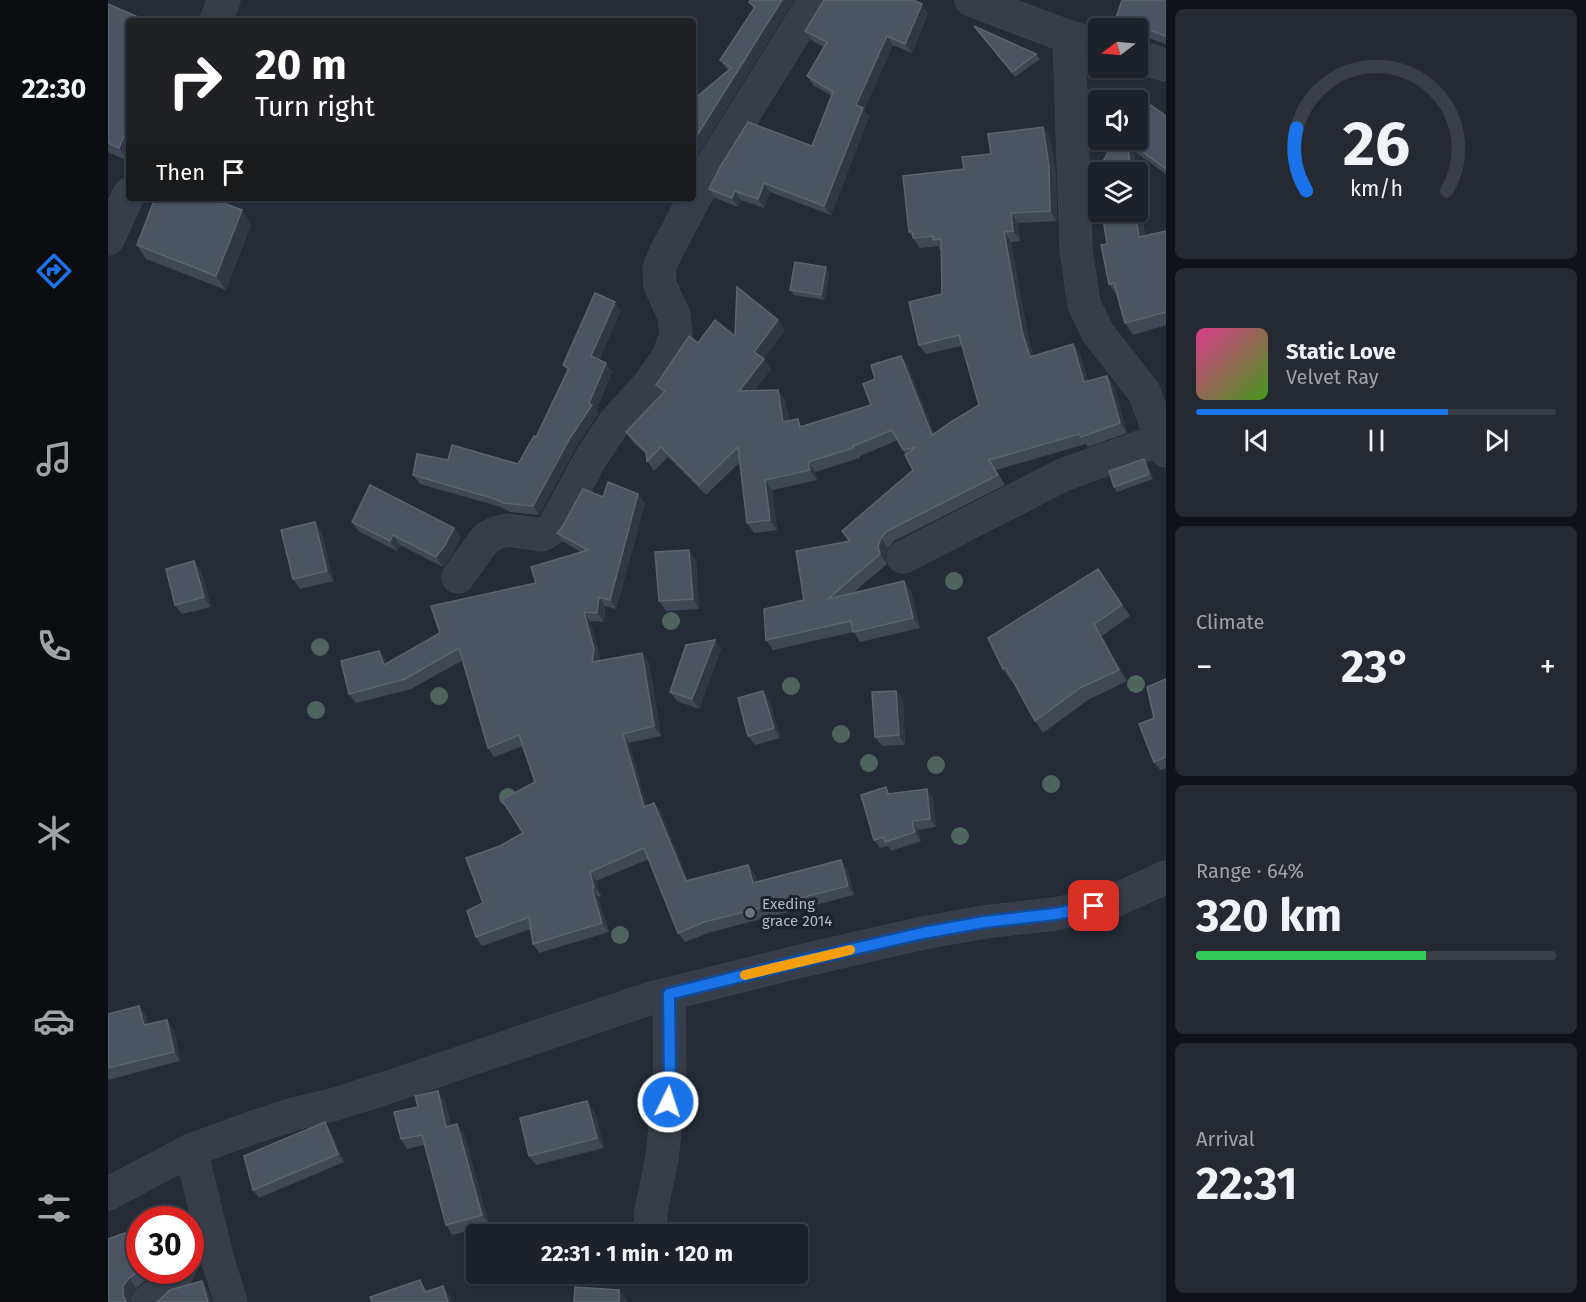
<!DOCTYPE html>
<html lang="en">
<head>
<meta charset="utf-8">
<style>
  :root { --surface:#1c212a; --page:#252932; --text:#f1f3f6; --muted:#a0a3a8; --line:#3a3e47; --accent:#1a73e8 }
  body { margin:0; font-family:"Fira Sans",sans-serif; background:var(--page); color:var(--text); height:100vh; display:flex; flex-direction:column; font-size:22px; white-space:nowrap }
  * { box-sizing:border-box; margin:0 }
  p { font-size:20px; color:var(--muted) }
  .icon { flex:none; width:33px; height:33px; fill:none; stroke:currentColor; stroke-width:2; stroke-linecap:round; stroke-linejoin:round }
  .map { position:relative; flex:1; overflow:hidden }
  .side { display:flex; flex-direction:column; gap:9px; padding:9px; background:#0f1217; width:420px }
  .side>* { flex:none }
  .hud { position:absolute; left:18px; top:18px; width:570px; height:183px; border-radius:6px; box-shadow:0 2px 4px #0004,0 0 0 2px var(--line); background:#202124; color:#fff; overflow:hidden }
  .needle { width:39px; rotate:254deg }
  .tools { position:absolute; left:980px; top:18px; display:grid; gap:12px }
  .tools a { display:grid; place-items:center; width:60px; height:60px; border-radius:6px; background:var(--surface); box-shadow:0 2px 4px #0004,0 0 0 2px var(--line); font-size:30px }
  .speed { position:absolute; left:18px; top:1206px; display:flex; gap:12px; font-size:30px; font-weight:700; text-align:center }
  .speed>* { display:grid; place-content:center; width:78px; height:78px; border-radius:50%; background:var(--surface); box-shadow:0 2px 4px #0004,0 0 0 2px var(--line); line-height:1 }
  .speed .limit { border:9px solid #d22; background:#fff; color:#111 }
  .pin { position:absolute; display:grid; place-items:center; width:51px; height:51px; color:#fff; margin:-26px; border-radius:12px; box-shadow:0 3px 9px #0006 }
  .me { position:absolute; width:66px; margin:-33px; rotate:4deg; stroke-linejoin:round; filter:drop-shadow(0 0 4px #0008) }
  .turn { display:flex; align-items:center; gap:21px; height:126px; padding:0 30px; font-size:27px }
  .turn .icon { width:78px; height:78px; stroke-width:2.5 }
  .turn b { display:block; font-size:42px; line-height:51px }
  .then { display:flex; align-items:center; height:57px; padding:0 30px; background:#0003; gap:12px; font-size:22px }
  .big { font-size:45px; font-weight:700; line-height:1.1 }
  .side .widget { flex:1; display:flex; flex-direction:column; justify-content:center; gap:9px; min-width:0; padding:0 21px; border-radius:9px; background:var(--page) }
  .side .dial { align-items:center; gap:0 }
  .dial svg { height:156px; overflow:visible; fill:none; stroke:var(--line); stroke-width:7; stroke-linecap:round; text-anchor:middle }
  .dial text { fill:var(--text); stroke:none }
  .song { display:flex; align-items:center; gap:18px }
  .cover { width:72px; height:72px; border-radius:9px; background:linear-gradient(135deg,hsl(330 70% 55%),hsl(100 70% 35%)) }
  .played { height:6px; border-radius:3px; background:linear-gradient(90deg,var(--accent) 70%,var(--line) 70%) }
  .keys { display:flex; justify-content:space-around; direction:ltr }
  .heat { display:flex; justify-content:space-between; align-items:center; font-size:33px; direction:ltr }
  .charge { height:9px; border-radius:4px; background:linear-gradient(90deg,#34c759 64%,var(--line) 0) }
  .trip { position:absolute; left:358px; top:1224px; width:342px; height:60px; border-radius:6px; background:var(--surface); box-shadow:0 2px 4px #0004,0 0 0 2px var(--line); font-weight:700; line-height:60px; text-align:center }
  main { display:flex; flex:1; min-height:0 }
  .menu { display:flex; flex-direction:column; width:108px; justify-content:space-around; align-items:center; background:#0b0d11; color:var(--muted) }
  .menu .icon { width:42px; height:42px }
  .menu .active { color:var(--accent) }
  .menu b { font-size:27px; color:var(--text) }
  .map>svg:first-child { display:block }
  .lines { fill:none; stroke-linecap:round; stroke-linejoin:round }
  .minor-casing { stroke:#414752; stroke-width:33 }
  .minor { stroke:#383e49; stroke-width:32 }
  .tree { fill:#4d655c }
  .wall { fill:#404857 }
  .shaded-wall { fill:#303746 }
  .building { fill:#4c5463; stroke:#5c6472; stroke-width:1.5 }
  .route-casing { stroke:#114b97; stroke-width:15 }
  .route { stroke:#1a73e8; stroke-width:10 }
  .slow { stroke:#f59e0b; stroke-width:10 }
  .worship-dot { fill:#6b7280; stroke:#1d232e; stroke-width:2 }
  .labels { text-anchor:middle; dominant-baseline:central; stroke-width:6; stroke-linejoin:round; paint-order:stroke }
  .poi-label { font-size:15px; fill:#b4b9c5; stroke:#1d232e; text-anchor:start }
</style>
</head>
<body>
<main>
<nav class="menu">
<b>22:30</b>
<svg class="icon active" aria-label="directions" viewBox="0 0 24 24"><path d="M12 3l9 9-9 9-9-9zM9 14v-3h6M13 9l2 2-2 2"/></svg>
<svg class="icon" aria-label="music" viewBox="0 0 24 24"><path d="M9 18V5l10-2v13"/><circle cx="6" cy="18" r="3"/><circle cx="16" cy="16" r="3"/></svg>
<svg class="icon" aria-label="phone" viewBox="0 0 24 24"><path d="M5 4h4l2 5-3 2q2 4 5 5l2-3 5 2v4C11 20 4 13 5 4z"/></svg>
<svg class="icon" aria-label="climate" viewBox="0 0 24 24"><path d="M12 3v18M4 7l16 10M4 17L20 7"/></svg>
<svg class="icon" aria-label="car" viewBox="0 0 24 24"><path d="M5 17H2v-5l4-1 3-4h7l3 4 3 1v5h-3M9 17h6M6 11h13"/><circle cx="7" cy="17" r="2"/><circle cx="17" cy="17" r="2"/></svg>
<svg class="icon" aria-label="filters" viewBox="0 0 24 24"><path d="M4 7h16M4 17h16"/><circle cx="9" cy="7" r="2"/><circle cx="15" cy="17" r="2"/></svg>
</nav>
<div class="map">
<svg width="1058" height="1302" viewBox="0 0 1058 1302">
  <rect width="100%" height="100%" fill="#252c38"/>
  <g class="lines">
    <g class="minor-casing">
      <g id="minor">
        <polyline points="863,0 961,37 990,45"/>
        <polyline points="108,21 116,0"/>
        <polyline points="961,37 968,250 976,304 990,333 1036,392 1058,451"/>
        <polyline points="1029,57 1058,65"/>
        <polyline points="0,239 21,194"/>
        <polyline points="795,557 955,475 1054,439"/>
        <polyline points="350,577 378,538 388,533 400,530 434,535 445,528 484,456 507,422 541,384 560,357 568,335 566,316 552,285 551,269 557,254 603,167 707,0"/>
        <polyline points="83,1150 110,1261 123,1302"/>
        <polyline points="0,1194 83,1150 146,1127 186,1114 224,1105 275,1089 540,999 693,961 815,933 876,922 947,914 1006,901 1058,877"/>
        <polyline points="542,1234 543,1211 554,1158 562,1083 561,994"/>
        <polyline points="39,1302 52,1292 71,1270"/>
      </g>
    </g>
    <use href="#minor" class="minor"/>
  </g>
  <g class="tree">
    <circle cx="846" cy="581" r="9"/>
    <circle cx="563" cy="621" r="9"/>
    <circle cx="212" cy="647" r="9"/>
    <circle cx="1028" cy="684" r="9"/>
    <circle cx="683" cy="686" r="9"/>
    <circle cx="331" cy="696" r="9"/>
    <circle cx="208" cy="710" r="9"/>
    <circle cx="733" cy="734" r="9"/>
    <circle cx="761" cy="763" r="9"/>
    <circle cx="828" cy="765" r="9"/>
    <circle cx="943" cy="784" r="9"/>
    <circle cx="400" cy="797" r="9"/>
    <circle cx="852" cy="836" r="9"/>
    <circle cx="512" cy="935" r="9"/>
  </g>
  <g class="wall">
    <polygon points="686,0 588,157 585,163 585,104 620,70 612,60 646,9 641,2"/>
    <polygon points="1058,0 1058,44 1029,34 1029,28 1015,28 1008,18"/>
    <polygon points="0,4 21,21 20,161 0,152"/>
    <polygon points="820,13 804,53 785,45 756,110 761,117 723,215 662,192 656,208 633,200 630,207 607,198 601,189 704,146 724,96 705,85 699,76 716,47 703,40 697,31"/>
    <polygon points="866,26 928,54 932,59 907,77"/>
    <polygon points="1058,116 1058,174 1026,151 1036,233 1037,235 1058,231 1058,325 1025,335 1017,323 1009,295 1001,284 994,163 1007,140"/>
    <polygon points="935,127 942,137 948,176 949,221 910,223 912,241 903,242 921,341 925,356 965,344 972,354 980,381 1006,386 1019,433 980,447 978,444 888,470 897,485 786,541 780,548 777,556 779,564 745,593 803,591 812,628 752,642 746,632 665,650 658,640 696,600 741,542 734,531 805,470 790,440 752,456 752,458 707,472 709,480 664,490 669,530 646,533 639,523 632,462 598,495 560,457 546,471 539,461 539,455 525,442 518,432 555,393 548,385 590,343 627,336 677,330 655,359 663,369 646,391 670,390 677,400 681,421 695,426 763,405 767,379 793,356 800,366 826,434 871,405 854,346 818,354 811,345 834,294 833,250 832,250 830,246 812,248 801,232 856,169"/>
    <polygon points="143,224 118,290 38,259 29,245"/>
    <polygon points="721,272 717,300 686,295 682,290"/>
    <polygon points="513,310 491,360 498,363 504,372 488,411 490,414 468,447 431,515 402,512 393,507 312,484 305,475 340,460 410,464 428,437 459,371 455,365"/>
    <polygon points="1036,459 1039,463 1045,479 1009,492 1006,487"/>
    <polygon points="530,494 537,504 508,609 497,606 496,622 482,621 492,658 492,661 534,653 541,663 553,736 521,743 539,806 553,812 580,881 640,865 647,875 649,882 733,860 740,870 746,895 603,932 577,942 570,933 541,859 488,881 493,896 490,897 501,932 431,953 425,944 423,929 374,946 368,937 375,903 392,846 415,833 427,782 415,746 386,757 380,748 355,660 303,689 248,703 241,694 278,660 279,664 428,583 473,552 456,542 449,533 495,497"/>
    <polygon points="244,522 353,537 344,555 335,567 292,545 289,551 250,531"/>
    <polygon points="213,531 226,581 192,589 185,579"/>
    <polygon points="588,560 591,609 558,611 551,601"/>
    <polygon points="86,561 93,571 103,607 74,614 67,605"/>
    <polygon points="990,569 1022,616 994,636 1019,681 980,700 935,733 927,721 904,680 903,681 895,669"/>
    <polygon points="607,640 613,649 591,709 569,701 562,692"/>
    <polygon points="1058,679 1058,768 1052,770 1046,762 1046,718"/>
    <polygon points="788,691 795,700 797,745 774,746 767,737"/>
    <polygon points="662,701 672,738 647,745 640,736"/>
    <polygon points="778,787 782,794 825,798 828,827 810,830 813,841 783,851 780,846 772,848 766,840"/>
    <polygon points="31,1006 38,1016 40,1024 66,1030 72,1061 0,1080 0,1014"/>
    <polygon points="337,1101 343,1125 356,1133 381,1225 344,1235 338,1225 316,1145 299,1149 293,1139"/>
    <polygon points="486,1110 496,1148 428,1165 421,1156"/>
    <polygon points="222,1130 236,1162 151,1198 145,1190"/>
    <polygon points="23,1243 37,1281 28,1288 22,1296 0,1302"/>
    <polygon points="438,1274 461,1274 443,1280"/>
  </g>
  <g class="shaded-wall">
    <polygon points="674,0 686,0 585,163 585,142"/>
    <polygon points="814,4 820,13 804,53 797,44"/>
    <polygon points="779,36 785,45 756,110 761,117 723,215 716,206 748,105"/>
    <polygon points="21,124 21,159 20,161 11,148"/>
    <polygon points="935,127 942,137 948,176 949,221 942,211"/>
    <polygon points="1019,140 1026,151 1039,248 1031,237 1028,224 1028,212 1029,212 1029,172 1023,172"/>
    <polygon points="656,183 662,192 656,208 650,199"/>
    <polygon points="627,191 633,200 630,207 624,198"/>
    <polygon points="134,210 143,224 118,290 108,276"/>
    <polygon points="903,213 910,223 912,241 905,231"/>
    <polygon points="896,232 903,242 921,341 929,367 922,357 914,331"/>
    <polygon points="718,267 721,272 717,300 713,295"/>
    <polygon points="507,302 513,310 489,365 483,356"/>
    <polygon points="670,320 677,330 653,361 646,352"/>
    <polygon points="965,344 972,354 983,392 976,382"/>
    <polygon points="793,356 800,366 831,445 824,435"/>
    <polygon points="656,359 663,369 638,401 631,391"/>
    <polygon points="498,363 504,372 488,411 490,414 468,447 431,515 425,506 481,403"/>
    <polygon points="999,376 1006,386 1019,433 1012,423"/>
    <polygon points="670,390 677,400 682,432 675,422"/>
    <polygon points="1036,459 1039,463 1045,479 1041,474"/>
    <polygon points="700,462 707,472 709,480 702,470"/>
    <polygon points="657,480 664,490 669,530 662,520"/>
    <polygon points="530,494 537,504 508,609 502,600"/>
    <polygon points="207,522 213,531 226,581 219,571"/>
    <polygon points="346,528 353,537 344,555 335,567 328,557"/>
    <polygon points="285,535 292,545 289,551 282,541"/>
    <polygon points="773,538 780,548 777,556 779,564 772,554 770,546"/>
    <polygon points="581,550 588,560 591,609 585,599"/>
    <polygon points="86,561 93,571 103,607 96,597"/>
    <polygon points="796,581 803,591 812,628 805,618"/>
    <polygon points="491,597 497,606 496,622 489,613"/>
    <polygon points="476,612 482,621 492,658 491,672 484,662"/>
    <polygon points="986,624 994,636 1019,681 1011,670"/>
    <polygon points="607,640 613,649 591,709 584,699"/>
    <polygon points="271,651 278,660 283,675 276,665"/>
    <polygon points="534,653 541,663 553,736 546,726"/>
    <polygon points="655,691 662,701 672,738 666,728"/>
    <polygon points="788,691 795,700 797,745 791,735"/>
    <polygon points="515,734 521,743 542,816 536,807"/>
    <polygon points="819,789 825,798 828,827 822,819"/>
    <polygon points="546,803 553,812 584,891 578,881"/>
    <polygon points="804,821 810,830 813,841 807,832"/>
    <polygon points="733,860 740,870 746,895 740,886"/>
    <polygon points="640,865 647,875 651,892 645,883"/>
    <polygon points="482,872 488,881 493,896 486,887"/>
    <polygon points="484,888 490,897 501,932 494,923"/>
    <polygon points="31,1006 38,1016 43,1034 36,1025"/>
    <polygon points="59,1020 66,1030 72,1061 66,1052"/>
    <polygon points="330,1091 337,1101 345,1136 338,1127"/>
    <polygon points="479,1101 486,1110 496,1148 489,1138"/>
    <polygon points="217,1122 222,1130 236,1162 230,1154"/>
    <polygon points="349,1124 356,1133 381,1225 374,1215"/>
    <polygon points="17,1233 23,1243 32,1265 32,1270 34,1270 37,1281 31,1271"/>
    <polygon points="21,1278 28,1288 22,1296 22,1302 18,1302 15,1295 15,1286"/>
    <polygon points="312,1280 319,1290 324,1302 317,1292"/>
    <polygon points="94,1281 100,1290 104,1302 100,1302"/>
    <polygon points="335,1286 342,1296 344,1302 340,1302"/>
    <polygon points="511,1290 519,1300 518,1302 511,1302"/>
  </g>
  <g class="building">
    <polygon points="642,0 674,0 585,142 585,104 591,95 623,68 612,60 647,7 641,2"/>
    <polygon points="716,0 805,0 814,4 797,44 779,36 748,105 755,108 716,206 656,183 650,199 627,191 624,198 601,189 612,167 640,122 704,146 725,92 699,76 719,42 697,31"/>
    <polygon points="1014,0 1058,0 1058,36 1008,18"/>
    <polygon points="0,4 39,21 21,21 21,124 11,148 0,143"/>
    <polygon points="866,26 928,54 904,72"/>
    <polygon points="1031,97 1058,116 1058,169 1019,140 1023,172 990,172 990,177 988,164 994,163 1007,140 1029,140 1029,100"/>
    <polygon points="935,127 941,166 942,211 903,213 905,231 896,232 914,331 922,357 965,344 976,382 999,376 1012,423 973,437 971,434 881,460 890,475 779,531 773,538 770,546 772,554 720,599 796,581 805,618 745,632 743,621 658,640 656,609 696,600 688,551 742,541 734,531 805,470 797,455 808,447 795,450 784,430 745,446 745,448 700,462 702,470 657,480 662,520 639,523 630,447 591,485 553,447 539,461 538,452 518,432 557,391 548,385 581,336 590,343 607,320 627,336 629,287 670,320 646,352 656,359 631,391 670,390 675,422 690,419 692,427 763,405 755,384 767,379 763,365 793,356 824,435 843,422 871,405 851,335 811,345 801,302 834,294 833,239 825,240 825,236 805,238 804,231 801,232 795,176 856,169 854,157 883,154 880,134"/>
    <polygon points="47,198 102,198 134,210 108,276 29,245"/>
    <polygon points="994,212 1028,212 1029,222 1028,224 1029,223 1031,237 1058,231 1058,312 1017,323 1006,283 1001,284 993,245 999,244"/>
    <polygon points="687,262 718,267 713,295 682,290"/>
    <polygon points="487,293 507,302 483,356 498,363 481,403 484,405 462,438 425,506 395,503 387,499 305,475 309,454 340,460 344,445 410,464 426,436 428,437 461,368 455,365"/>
    <polygon points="1036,459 1041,474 1006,487 1001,471"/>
    <polygon points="500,482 530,494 502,600 491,597 489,613 476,612 486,649 484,662 534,653 546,726 515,734 536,807 546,803 578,881 640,865 645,883 733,860 740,886 596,922 570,933 536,848 482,872 486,887 484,888 494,923 425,944 421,917 368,937 359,911 375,903 358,858 392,846 415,833 394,800 427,782 411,735 380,748 351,648 297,679 241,694 233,661 271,651 276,665 332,633 323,606 428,583 423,567 480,550 449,533 454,527 475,489 495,497"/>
    <polygon points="262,485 346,528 337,545 328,557 285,535 282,541 244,522"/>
    <polygon points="207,522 219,571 185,579 173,530"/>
    <polygon points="581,550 585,599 551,601 547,552"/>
    <polygon points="86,561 96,597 67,605 58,569"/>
    <polygon points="990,569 1014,605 986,624 1011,670 972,688 927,721 898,668 895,669 880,638"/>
    <polygon points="607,640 584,699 562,692 578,645"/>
    <polygon points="1058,679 1058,757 1046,762 1031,724 1046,718 1039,687"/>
    <polygon points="655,691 666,728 640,736 630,698"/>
    <polygon points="788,691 791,735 767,737 764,692"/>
    <polygon points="778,787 780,794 819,789 822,819 804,821 807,832 777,842 776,837 766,840 753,795"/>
    <polygon points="31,1006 36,1025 59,1020 66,1052 0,1068 0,1014"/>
    <polygon points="330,1091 338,1127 349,1124 374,1215 338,1225 314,1135 293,1139 286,1112 310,1107 307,1096"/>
    <polygon points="479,1101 489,1138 421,1156 412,1118"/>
    <polygon points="217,1122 230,1154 145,1190 136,1156"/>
    <polygon points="445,1225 449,1234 422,1234"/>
    <polygon points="17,1233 31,1271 21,1278 15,1286 15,1295 18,1302 0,1302 0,1239"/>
    <polygon points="312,1280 317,1292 335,1286 340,1302 264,1302 262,1297"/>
    <polygon points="94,1281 100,1302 49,1302 62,1290"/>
    <polygon points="467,1287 511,1290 511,1302 466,1302"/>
  </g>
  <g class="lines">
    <g class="route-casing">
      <polyline id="route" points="560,1102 562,1083 561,994 693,961 815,933 876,922 947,914 986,906"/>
    </g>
    <use href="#route" class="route"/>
    <polyline class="slow" points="637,975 742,950"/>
  </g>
  <circle class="worship-dot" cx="642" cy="913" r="6"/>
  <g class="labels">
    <g class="poi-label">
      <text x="654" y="904">Exeding<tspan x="654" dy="17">grace 2014</tspan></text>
    </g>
  </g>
</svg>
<div class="tools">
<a><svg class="needle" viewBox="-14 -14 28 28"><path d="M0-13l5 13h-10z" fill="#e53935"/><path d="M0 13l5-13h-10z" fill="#a0a3a8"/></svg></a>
<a><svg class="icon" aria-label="sound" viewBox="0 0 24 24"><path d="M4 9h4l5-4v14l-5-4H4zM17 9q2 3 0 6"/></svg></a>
<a><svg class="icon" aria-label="layers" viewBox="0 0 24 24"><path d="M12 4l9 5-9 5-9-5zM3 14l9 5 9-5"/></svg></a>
</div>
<div class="speed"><div class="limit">30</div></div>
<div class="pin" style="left:986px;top:906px;background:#d93025"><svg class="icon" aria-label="arrive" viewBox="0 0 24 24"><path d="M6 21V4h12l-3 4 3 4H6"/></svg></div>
<svg class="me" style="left:560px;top:1102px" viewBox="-20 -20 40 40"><circle r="17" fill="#1a73e8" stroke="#fff" stroke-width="3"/><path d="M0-11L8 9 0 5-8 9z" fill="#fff"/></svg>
<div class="trip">22:31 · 1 min · 120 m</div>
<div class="hud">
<div class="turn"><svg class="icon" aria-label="right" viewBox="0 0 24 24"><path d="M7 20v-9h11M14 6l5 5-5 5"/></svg><div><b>20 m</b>Turn right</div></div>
<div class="then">Then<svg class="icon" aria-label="arrive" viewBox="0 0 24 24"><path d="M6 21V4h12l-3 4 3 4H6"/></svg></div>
</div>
</div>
<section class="side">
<div class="widget dial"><svg viewBox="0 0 100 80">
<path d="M14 69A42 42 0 1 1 86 69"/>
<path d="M14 69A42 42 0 0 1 9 37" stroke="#1a73e8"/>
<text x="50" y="56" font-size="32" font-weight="700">26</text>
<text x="50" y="72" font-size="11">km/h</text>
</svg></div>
<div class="widget">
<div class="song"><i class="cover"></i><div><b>Static Love</b><p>Velvet Ray</p></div></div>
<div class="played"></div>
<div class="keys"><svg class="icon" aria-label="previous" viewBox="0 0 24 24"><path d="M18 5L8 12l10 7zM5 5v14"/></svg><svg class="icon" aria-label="pause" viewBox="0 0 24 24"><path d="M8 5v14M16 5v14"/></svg><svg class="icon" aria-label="next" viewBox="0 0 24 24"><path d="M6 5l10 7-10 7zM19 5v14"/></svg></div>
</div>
<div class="widget"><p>Climate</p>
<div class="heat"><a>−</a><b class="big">23°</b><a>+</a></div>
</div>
<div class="widget"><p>Range · 64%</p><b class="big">320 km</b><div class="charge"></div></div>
<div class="widget"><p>Arrival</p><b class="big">22:31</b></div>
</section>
</main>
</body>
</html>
